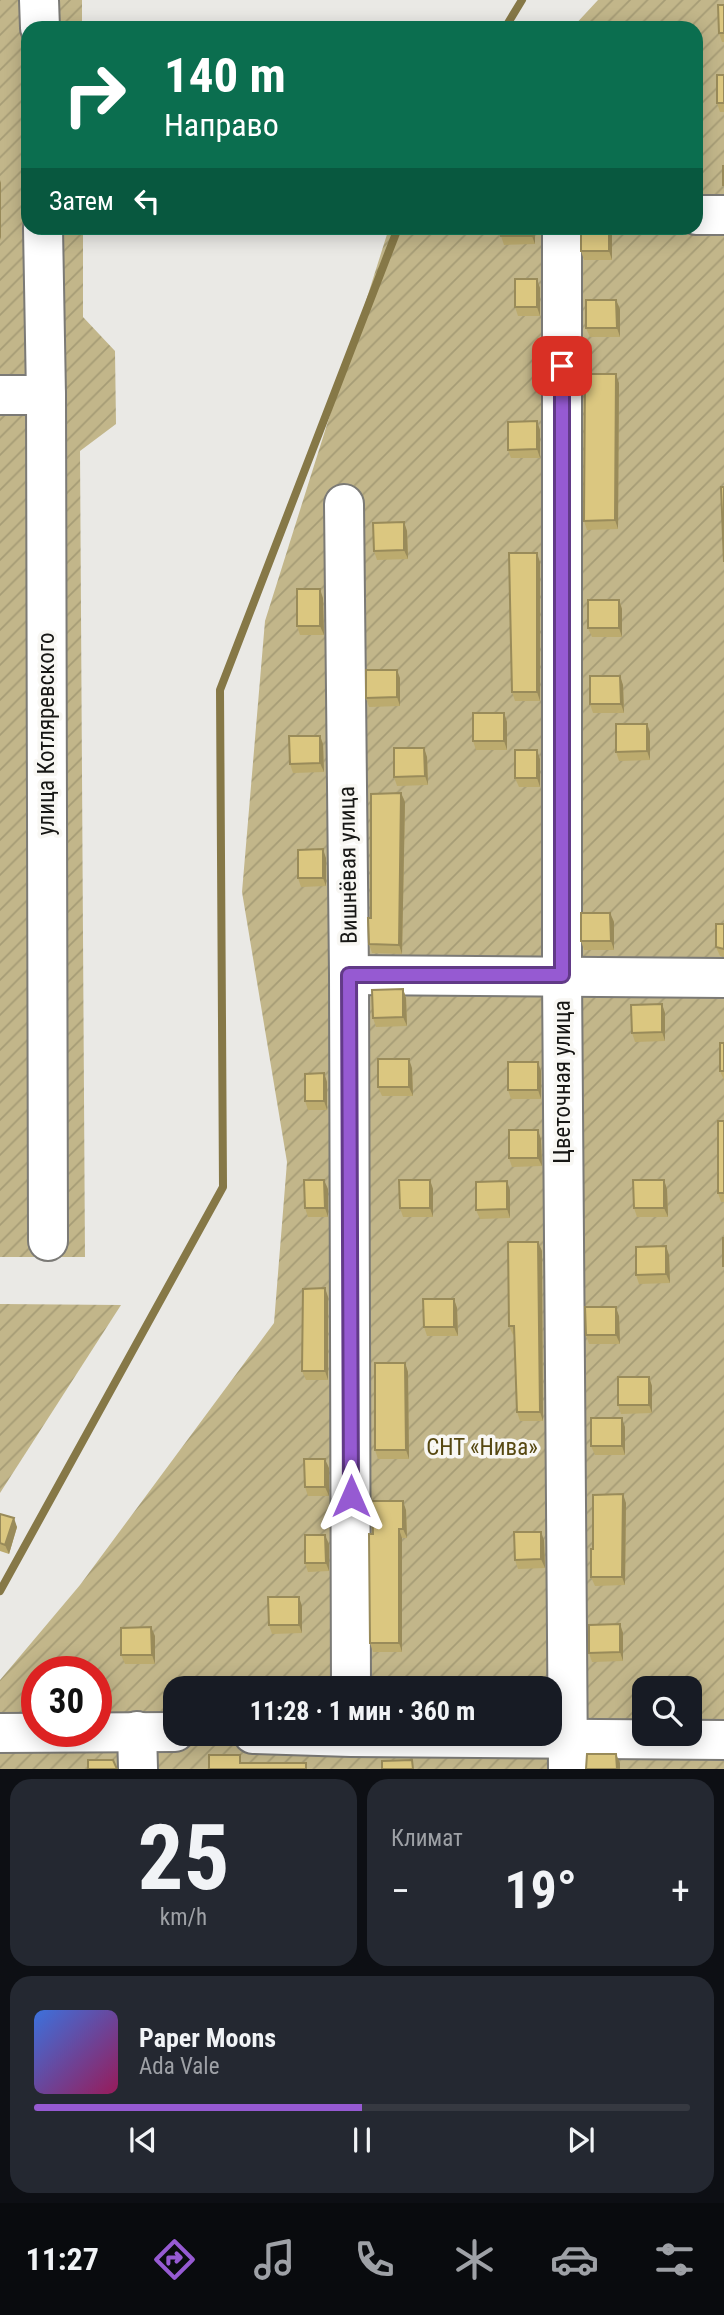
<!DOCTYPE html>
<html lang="ru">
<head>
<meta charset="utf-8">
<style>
  :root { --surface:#171b24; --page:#242831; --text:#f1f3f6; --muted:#9ea1a6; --line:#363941; --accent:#965ad2 }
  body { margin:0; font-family:"Roboto Condensed",sans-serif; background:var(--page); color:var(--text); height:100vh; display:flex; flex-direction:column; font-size:26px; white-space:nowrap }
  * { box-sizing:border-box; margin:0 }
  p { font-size:23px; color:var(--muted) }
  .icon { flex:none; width:38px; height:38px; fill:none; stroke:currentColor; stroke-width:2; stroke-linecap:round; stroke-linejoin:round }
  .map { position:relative; height:1769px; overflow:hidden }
  .panel { display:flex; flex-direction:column; gap:10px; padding:10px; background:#0d0f14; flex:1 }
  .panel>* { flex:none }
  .guide { position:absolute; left:21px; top:21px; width:682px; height:214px; border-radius:21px; box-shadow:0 4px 18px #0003; background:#0b6e4f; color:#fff; overflow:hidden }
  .fabs { position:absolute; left:632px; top:1676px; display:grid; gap:14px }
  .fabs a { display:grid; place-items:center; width:70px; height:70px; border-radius:14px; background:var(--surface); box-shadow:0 4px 18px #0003; font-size:35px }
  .speed { position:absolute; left:21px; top:1656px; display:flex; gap:14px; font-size:35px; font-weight:700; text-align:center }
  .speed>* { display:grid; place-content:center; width:91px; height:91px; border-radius:50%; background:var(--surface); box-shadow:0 4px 18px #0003; line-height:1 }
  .speed .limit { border:10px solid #d22; background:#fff; color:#111 }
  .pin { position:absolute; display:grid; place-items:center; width:60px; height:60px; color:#fff; margin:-30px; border-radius:14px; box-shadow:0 4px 10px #0006 }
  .me { position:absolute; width:77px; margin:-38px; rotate:0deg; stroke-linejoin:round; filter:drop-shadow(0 0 5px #0008) }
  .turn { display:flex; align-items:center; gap:24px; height:147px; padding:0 28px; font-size:32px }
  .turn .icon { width:91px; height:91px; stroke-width:2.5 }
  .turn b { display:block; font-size:49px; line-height:60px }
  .then { display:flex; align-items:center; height:66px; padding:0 28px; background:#0003; gap:14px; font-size:26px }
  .big { font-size:52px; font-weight:700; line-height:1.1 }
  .panel .widget { flex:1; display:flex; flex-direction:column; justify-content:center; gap:10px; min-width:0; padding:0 24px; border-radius:21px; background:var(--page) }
  .panel .dial { align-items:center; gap:0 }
  .dial b { font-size:91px; line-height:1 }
  .song { display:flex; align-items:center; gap:21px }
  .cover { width:84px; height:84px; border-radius:10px; background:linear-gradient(135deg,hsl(220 70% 55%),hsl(330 70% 35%)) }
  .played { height:7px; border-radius:4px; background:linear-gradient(90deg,var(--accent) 50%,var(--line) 50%) }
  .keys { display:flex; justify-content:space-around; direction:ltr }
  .heat { display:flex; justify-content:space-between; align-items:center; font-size:38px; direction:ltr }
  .panel .tiles { flex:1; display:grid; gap:10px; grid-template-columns:1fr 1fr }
  .widget:last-child { grid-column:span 2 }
  .trip { position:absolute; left:163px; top:1676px; width:399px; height:70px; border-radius:21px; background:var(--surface); box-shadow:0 4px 18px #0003; font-weight:700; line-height:70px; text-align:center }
  .tabs { display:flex; height:112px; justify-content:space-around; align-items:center; background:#090b0e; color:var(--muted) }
  .tabs .icon { width:49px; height:49px }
  .tabs .active { color:var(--accent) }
  .tabs b { font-size:32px; color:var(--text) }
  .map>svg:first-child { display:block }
  .garden { fill:url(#garden-furrows); fill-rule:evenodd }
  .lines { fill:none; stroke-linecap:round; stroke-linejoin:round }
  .stream { stroke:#867847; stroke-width:8 }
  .minor-casing { stroke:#7b7a76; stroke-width:42 }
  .minor { stroke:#fff; stroke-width:38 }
  .wall { fill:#bcab6e }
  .shaded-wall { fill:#998b5a }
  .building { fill:#dbc780; stroke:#998b5a; stroke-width:2 }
  .route-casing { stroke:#623a88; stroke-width:18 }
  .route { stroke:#965ad2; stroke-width:12 }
  .labels { text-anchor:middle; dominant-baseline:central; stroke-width:7; stroke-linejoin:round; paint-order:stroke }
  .street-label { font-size:23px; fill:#171715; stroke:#f8f7f3 }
  .park-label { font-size:23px; fill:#564811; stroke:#f8f7f3 }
</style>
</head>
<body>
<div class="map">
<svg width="724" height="1769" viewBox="0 0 724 1769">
  <defs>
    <pattern id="garden-furrows" width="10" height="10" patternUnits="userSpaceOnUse" patternTransform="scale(1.75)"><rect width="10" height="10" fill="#c2b68a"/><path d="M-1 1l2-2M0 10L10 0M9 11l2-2" fill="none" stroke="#a69c76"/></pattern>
  </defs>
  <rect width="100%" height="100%" fill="#eae9e5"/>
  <g class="garden">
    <polygon points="0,0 82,0 82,28 28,28 28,228 83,228 83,317 115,351 116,424 80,451 85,1257 0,1257"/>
    <path d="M598,0H724V1769H0V1680L80,1585L274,1323L287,1162L242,892L265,621L389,228H696V28H572ZM37,1671H96V1731H37ZM175,1689H550V1734H175ZM644,1689H690V1734H644Z"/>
    <polygon points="0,1304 121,1305 0,1493"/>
  </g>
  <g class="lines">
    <g class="stream">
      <polyline points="505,28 522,0"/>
      <polyline points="0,1591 223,1187 220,690 398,228"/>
    </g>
    <g class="minor-casing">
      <g id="minor">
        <polyline points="39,0 40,28"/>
        <polyline points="696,215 724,215"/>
        <polyline points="43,228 46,395 48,1241"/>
        <polyline points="562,228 562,975 568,1769"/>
        <polyline points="0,395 46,395"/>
        <polyline points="344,504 349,975 351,1689"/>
        <polyline points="349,975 724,978"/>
        <polyline points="137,1731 138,1769"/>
        <polyline points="0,1733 175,1732"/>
        <polyline points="253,1734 351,1737 724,1740"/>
      </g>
    </g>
    <use href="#minor" class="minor"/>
  </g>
  <g class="wall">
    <polygon points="724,5 724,42 722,42 719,33"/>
    <polygon points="724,75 724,112 720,112 717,103"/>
    <polygon points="535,228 535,244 504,245 501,236"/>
    <polygon points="581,228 610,228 612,232 612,260 584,260 581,251"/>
    <polygon points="537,279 540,288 540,316 518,316 515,307"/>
    <polygon points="616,300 620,309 620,337 590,337 586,328"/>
    <polygon points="619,383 618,529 587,530 584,521"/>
    <polygon points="537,421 540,430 540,458 511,458 508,450"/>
    <polygon points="404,522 407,531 408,559 377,560 374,551"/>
    <polygon points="540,562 540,701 515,701 512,692"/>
    <polygon points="323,598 324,635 300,635 297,626"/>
    <polygon points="619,600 622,609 622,637 592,637 588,628"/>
    <polygon points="620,676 623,685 624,713 593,713 590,704"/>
    <polygon points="400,678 400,706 369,707 366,698"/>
    <polygon points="504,713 507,722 507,750 476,750 473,741"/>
    <polygon points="647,724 650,732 650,760 619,761 616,752"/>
    <polygon points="320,736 323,744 324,772 293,773 290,764"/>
    <polygon points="424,748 427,757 428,785 397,786 394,777"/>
    <polygon points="540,759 540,787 519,787 515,778"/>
    <polygon points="401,793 405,802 402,954 372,953 369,944 371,918"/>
    <polygon points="326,858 326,886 301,887 298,878"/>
    <polygon points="610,913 614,922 614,950 584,950 581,941"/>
    <polygon points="724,924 724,957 720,956 716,947"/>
    <polygon points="403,989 406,998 407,1026 376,1027 373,1018"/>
    <polygon points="662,1004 665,1013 665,1041 635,1042 632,1033"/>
    <polygon points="724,1043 724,1080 720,1071"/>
    <polygon points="412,1068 413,1096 382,1096 378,1087"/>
    <polygon points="541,1071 541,1099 511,1099 508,1090"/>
    <polygon points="324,1073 327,1082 327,1110 308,1110 305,1101"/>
    <polygon points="724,1121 724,1202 721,1202 718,1193"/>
    <polygon points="541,1139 542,1166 512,1167 509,1158"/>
    <polygon points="430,1180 433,1189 433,1217 403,1217 400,1208"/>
    <polygon points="664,1180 667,1189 668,1217 637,1217 634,1208"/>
    <polygon points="328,1189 328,1217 308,1217 305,1208"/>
    <polygon points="510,1190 510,1218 480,1219 476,1210"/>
    <polygon points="538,1242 542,1251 543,1421 520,1421 517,1412 514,1334 513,1335 509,1326"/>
    <polygon points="666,1246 669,1255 670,1283 639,1284 636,1275"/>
    <polygon points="325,1288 328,1297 328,1380 306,1380 302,1371"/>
    <polygon points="454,1299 457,1308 458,1336 427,1336 424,1327"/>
    <polygon points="619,1316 620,1344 589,1344 586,1335"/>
    <polygon points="405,1363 408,1372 409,1459 378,1459 375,1450"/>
    <polygon points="649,1377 652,1386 652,1413 621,1414 618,1405"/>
    <polygon points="625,1427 625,1455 595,1455 591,1446"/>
    <polygon points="329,1468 329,1496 308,1496 305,1487"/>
    <polygon points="626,1503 625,1585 595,1586 591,1577 593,1549"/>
    <polygon points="406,1510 407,1538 402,1538 402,1652 373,1652 370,1643 373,1534"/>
    <polygon points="0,1514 17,1527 9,1554 0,1551"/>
    <polygon points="544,1540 545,1568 518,1569 515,1560"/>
    <polygon points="329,1544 329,1571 308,1572 305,1563"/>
    <polygon points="302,1606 302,1633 272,1634 269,1625"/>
    <polygon points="620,1624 623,1633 623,1661 592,1662 589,1653"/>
    <polygon points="155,1636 155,1664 125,1664 121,1655"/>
  </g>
  <g class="shaded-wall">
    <polygon points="0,180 1,183 1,240 0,237"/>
    <polygon points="532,228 535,228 535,244 532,236"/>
    <polygon points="609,228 610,228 612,232 612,260 609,251"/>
    <polygon points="537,279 540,288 540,316 537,307"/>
    <polygon points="616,300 620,309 620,337 617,328"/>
    <polygon points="616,374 619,383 618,529 615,520"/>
    <polygon points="537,421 540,430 540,458 537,449"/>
    <polygon points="404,522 407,531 408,559 404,550"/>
    <polygon points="537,553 540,562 540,701 537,692"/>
    <polygon points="320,589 323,598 324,635 320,626"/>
    <polygon points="619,600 622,609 622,637 619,628"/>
    <polygon points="397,670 400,678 400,706 397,697"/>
    <polygon points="620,676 623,685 624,713 621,704"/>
    <polygon points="504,713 507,722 507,750 504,741"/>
    <polygon points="647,724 650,732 650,760 647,751"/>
    <polygon points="320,736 323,744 324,772 320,763"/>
    <polygon points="424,748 427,757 428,785 425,776"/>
    <polygon points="537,750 540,759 540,787 537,778"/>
    <polygon points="401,793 405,802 402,954 399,945"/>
    <polygon points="323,849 326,858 326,886 323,878"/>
    <polygon points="610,913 614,922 614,950 611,941"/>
    <polygon points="403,989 406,998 407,1026 403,1017"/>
    <polygon points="662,1004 665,1013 665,1041 662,1032"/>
    <polygon points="409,1059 412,1068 413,1096 409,1087"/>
    <polygon points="538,1062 541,1071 541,1099 538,1090"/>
    <polygon points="324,1073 327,1082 327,1110 324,1101"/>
    <polygon points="538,1130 541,1139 542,1166 538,1158"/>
    <polygon points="324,1180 328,1189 328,1217 325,1208"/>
    <polygon points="430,1180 433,1189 433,1217 430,1208"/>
    <polygon points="664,1180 667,1189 668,1217 664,1208"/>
    <polygon points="507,1181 510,1190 510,1218 507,1209"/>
    <polygon points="538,1242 542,1251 543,1421 540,1412"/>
    <polygon points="666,1246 669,1255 670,1283 666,1274"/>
    <polygon points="325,1288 328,1297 328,1380 325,1371"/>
    <polygon points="454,1299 457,1308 458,1336 454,1327"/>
    <polygon points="616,1307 619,1316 620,1344 616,1335"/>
    <polygon points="405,1363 408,1372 409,1459 406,1450"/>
    <polygon points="649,1377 652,1386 652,1413 649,1405"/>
    <polygon points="622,1418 625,1427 625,1455 622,1446"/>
    <polygon points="325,1459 329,1468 329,1496 325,1487"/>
    <polygon points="623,1494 626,1503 625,1585 622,1577"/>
    <polygon points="403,1501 406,1510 407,1538 403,1529"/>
    <polygon points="14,1518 17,1527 9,1554 5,1545"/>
    <polygon points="399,1529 402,1538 402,1652 399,1643"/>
    <polygon points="541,1532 544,1540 545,1568 541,1559"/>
    <polygon points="325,1535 329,1544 329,1571 326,1563"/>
    <polygon points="299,1597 302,1606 302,1633 299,1625"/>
    <polygon points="620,1624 623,1633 623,1661 620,1652"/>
    <polygon points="151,1627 155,1636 155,1664 152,1655"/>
    <polygon points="542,1677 545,1685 546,1689 542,1689"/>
    <polygon points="616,1754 620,1763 620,1769 617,1769"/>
  </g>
  <g class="building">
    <polygon points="718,5 724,5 724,33 719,33"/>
    <rect x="717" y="75" width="7" height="28"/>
    <rect x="723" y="166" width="1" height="19"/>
    <rect x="501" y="228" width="31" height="8"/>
    <rect x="581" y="228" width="28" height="23"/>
    <rect x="515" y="279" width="22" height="28"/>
    <polygon points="586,300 616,300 617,328 586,328"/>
    <polygon points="585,374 616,374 615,520 584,521"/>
    <polygon points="537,421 537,449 508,450 508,422"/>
    <polygon points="721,487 724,487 724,562"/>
    <polygon points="404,522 404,550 374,551 373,523"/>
    <polygon points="509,553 537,553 537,692 512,692"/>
    <rect x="297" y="589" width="23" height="37"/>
    <rect x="588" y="600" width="31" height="28"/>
    <polygon points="366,670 397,670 397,697 366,698"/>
    <polygon points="590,676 620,676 621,704 590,704"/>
    <rect x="473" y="713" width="31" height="28"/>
    <polygon points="616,724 647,724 647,751 616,752"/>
    <polygon points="289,736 320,736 320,763 290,764"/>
    <polygon points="394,748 424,748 425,776 394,777"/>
    <rect x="515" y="750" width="22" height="28"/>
    <polygon points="401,793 399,945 369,944 368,918 371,918 371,794"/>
    <polygon points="323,849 323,878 298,878 298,850"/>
    <polygon points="581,913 610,913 611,941 581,941"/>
    <polygon points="716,924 724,924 724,949 716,947"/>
    <polygon points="403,989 403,1017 373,1018 372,990"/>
    <polygon points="662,1004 662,1032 632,1033 631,1005"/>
    <rect x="720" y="1043" width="4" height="28"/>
    <rect x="378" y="1059" width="31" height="28"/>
    <rect x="508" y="1062" width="30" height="28"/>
    <polygon points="324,1073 324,1101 305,1101 305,1074"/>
    <rect x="718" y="1121" width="6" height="72"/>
    <rect x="509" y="1130" width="29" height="28"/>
    <polygon points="304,1180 324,1180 325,1208 305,1208"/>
    <polygon points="399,1180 430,1180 430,1208 400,1208"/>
    <polygon points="633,1180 664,1180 664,1208 634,1208"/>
    <polygon points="507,1181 507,1209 476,1210 476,1182"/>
    <rect x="723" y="1238" width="1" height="28"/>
    <polygon points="508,1242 538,1242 540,1412 517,1412 514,1326 509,1326"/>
    <polygon points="666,1246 666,1274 636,1275 636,1247"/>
    <polygon points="325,1288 325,1371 302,1371 303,1289"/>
    <polygon points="423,1299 454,1299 454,1327 424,1327"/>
    <polygon points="585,1307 616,1307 616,1335 586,1335"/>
    <polygon points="375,1363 405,1363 406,1450 375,1450"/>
    <rect x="618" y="1377" width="31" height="28"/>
    <rect x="591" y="1418" width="31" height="28"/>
    <polygon points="304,1459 325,1459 325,1487 305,1487"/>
    <polygon points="623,1494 622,1577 591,1577 591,1549 593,1549 593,1495"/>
    <polygon points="372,1501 403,1501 403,1529 399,1529 399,1643 370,1643 369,1534 373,1534"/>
    <polygon points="0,1514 14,1518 5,1545 0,1543"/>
    <polygon points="514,1532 541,1532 541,1559 515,1560"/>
    <polygon points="305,1535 325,1535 326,1563 305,1563"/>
    <polygon points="268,1597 299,1597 299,1625 269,1625"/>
    <polygon points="620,1624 620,1652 589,1653 589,1625"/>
    <polygon points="151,1627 152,1655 121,1655 121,1628"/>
    <rect x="519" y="1677" width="23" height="12"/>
    <polygon points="207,1681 238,1681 238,1689 208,1689"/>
    <polygon points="304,1682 326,1682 328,1689 304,1689"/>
    <polygon points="369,1684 396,1684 396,1689 367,1689"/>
    <polygon points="587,1754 616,1754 617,1769 586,1769"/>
    <polygon points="209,1755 240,1755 240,1763 306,1763 306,1769 209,1769"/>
    <polygon points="88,1760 113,1760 117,1769 88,1769"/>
    <polygon points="412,1760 413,1769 382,1769 382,1761"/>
  </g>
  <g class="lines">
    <g class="route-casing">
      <polyline id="route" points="351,1496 349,975 562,975 562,366"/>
    </g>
    <use href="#route" class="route"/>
  </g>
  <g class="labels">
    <g class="street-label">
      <text transform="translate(46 734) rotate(-90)">улица Котляревского</text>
      <text transform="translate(348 865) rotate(-91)">Вишнёвая улица</text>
      <text transform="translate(562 1082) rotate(-90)">Цветочная улица</text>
    </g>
    <g class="park-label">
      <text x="482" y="1447">СНТ «Нива»</text>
    </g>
  </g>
</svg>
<div class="fabs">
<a><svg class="icon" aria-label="search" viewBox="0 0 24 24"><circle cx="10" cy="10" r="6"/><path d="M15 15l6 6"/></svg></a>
</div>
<div class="speed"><div class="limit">30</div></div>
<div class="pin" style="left:562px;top:366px;background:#d93025"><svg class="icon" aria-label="arrive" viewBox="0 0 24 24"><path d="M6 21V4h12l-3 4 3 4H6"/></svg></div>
<svg class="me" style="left:351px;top:1496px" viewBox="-20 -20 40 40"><path d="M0-17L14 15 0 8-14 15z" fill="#965ad2" stroke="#fff" stroke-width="4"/></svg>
<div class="trip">11:28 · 1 мин · 360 m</div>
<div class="guide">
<div class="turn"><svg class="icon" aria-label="right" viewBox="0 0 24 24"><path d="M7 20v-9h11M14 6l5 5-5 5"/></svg><div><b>140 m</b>Направо</div></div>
<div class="then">Затем<svg class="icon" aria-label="left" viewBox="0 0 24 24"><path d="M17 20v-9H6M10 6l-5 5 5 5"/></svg></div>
</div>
</div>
<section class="panel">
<div class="tiles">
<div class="widget dial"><b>25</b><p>km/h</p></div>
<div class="widget"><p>Климат</p>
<div class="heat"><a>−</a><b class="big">19°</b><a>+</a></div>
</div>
<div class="widget">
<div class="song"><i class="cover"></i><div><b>Paper Moons</b><p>Ada Vale</p></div></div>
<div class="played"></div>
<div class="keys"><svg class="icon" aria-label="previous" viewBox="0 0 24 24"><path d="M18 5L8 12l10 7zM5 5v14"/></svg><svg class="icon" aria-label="pause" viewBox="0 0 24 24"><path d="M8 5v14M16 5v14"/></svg><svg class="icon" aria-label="next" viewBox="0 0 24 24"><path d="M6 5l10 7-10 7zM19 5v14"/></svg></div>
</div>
</div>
</section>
<nav class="tabs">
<b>11:27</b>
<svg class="icon active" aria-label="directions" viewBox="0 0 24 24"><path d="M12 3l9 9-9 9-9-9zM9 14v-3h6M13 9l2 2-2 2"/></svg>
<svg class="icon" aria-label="music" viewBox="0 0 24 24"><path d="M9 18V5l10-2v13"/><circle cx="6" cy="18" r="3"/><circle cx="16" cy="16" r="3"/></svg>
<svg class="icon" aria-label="phone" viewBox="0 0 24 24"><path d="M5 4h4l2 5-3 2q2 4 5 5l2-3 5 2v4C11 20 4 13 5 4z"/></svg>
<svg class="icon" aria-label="climate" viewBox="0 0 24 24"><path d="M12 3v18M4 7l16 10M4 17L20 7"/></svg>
<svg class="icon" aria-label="car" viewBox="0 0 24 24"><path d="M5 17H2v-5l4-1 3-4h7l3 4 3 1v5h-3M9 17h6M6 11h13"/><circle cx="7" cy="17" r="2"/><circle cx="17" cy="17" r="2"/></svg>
<svg class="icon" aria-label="filters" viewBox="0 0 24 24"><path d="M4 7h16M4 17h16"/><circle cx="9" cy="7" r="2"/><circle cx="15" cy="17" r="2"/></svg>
</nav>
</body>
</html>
